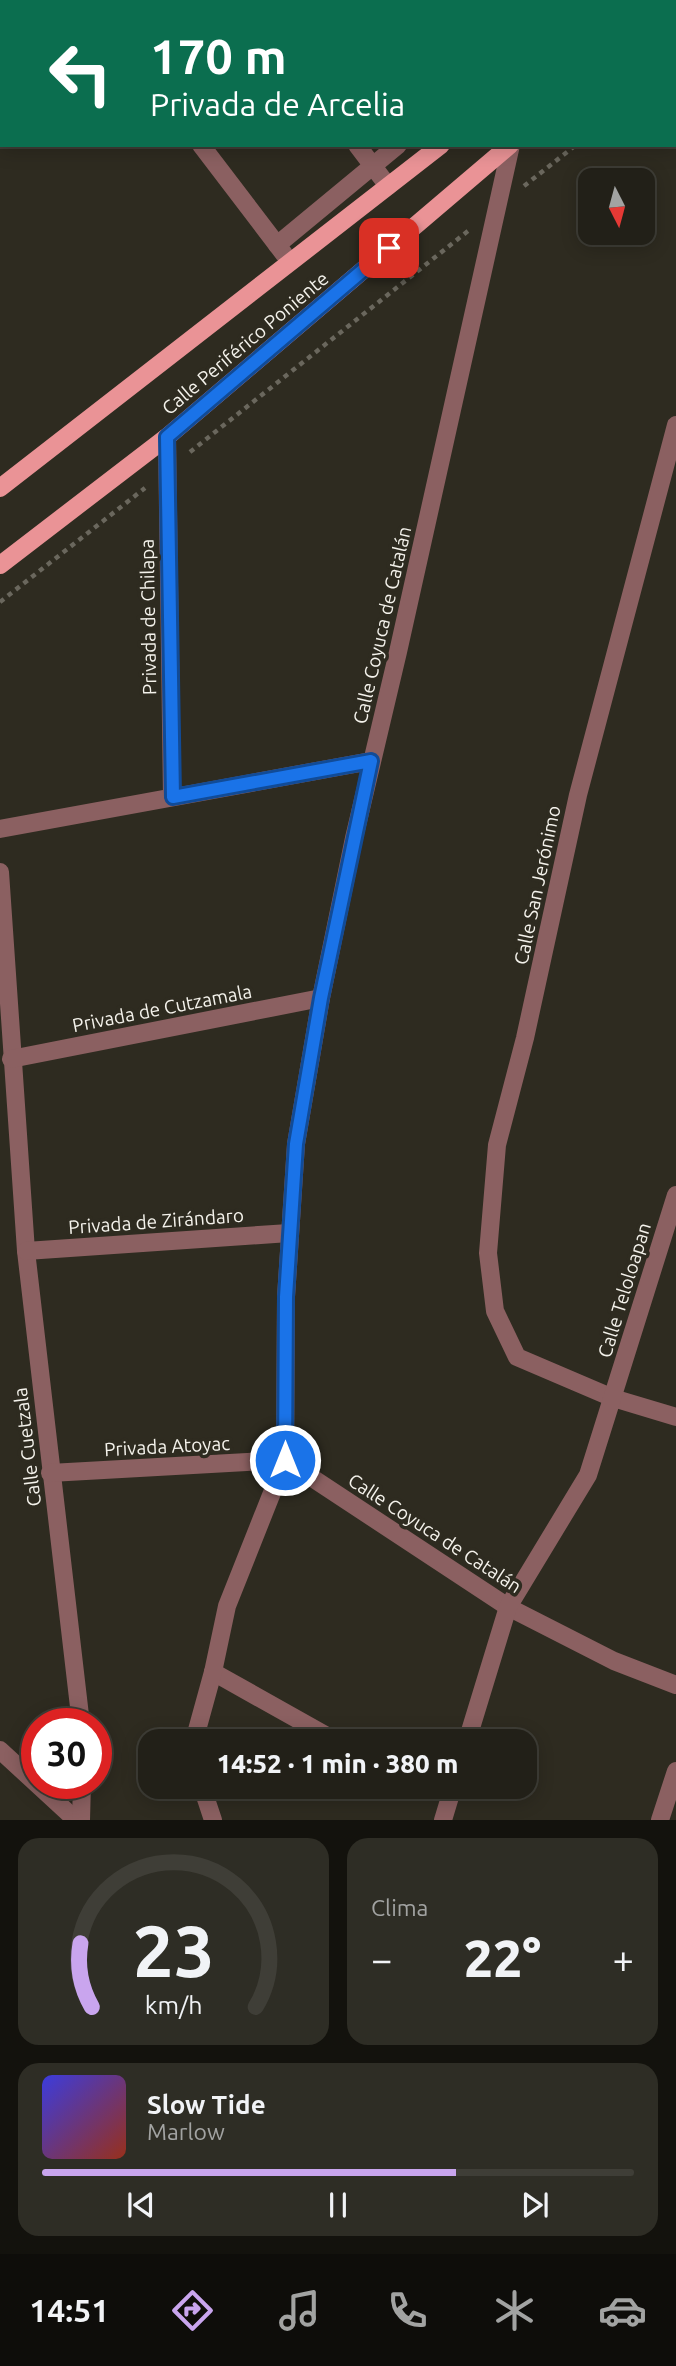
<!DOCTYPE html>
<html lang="es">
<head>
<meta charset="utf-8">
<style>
  :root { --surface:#222018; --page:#2e2d25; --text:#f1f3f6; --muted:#a2a3a2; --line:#3f3e37; --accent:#c9a5ee }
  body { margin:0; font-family:Ubuntu,sans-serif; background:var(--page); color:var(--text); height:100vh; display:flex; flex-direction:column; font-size:26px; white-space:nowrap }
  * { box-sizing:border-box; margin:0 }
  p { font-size:23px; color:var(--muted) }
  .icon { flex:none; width:38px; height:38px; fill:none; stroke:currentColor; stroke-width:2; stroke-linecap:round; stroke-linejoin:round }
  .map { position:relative; height:1820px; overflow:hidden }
  .sheet { display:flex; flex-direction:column; gap:18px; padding:18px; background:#13120d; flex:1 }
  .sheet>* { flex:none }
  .hud { position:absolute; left:0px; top:0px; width:677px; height:147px; box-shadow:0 4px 18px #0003,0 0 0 2px var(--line); background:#0b6e4f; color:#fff; overflow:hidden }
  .needle { width:46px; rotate:174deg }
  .fabs { position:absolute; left:578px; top:168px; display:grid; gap:14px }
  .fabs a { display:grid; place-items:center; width:77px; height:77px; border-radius:14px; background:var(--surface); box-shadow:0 4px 18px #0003,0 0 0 2px var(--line); font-size:35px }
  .speed { position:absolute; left:21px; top:1708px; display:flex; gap:14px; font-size:35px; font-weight:700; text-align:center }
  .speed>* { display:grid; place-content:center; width:91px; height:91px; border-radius:50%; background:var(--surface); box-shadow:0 4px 18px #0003,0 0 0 2px var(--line); line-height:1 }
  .speed .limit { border:10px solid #d22; background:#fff; color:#111 }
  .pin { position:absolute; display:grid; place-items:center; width:60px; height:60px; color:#fff; margin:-30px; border-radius:14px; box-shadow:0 4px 10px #0006 }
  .me { position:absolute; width:77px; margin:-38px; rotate:0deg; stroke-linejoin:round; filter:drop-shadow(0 0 5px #0008) }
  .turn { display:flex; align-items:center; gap:24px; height:147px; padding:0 35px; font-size:32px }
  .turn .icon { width:91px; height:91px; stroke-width:2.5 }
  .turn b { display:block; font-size:49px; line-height:60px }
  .big { font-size:52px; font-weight:800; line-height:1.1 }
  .sheet .tile { flex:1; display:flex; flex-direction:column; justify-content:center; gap:10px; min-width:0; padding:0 24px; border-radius:21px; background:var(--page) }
  .sheet .dial { align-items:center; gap:0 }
  .dial svg { height:182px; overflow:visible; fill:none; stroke:var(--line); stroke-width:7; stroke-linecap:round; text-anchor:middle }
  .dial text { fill:var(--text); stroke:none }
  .song { display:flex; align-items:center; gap:21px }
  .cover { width:84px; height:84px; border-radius:10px; background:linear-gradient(135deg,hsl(240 70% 55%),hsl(10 70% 35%)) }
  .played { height:7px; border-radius:4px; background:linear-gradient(90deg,var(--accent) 70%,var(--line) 70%) }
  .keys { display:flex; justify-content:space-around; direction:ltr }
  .heat { display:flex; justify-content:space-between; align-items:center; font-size:38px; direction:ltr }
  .sheet .tiles { flex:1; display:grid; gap:18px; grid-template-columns:1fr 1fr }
  .tile:last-child { grid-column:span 2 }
  .trip { position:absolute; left:138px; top:1729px; width:399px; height:70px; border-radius:21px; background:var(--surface); box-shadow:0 4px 18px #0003,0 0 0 2px var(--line); font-weight:800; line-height:70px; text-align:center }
  .dock { display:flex; height:112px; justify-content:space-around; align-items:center; background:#0e0d0a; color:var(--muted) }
  .dock .icon { width:49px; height:49px }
  .dock .active { color:var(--accent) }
  .dock b { font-size:32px; color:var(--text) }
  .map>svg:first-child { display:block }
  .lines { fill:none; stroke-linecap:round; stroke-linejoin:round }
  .path { stroke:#6a675d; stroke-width:4.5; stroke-dasharray:5 5; stroke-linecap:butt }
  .minor { stroke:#8b6061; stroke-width:18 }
  .major { stroke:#ea9396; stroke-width:18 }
  .route-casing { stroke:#114b97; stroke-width:18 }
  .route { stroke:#1a73e8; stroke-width:12 }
  .labels { text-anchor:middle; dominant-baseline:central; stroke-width:7; stroke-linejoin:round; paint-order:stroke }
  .street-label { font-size:19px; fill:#f4f2eb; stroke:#2e2b20 }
</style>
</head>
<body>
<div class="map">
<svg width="676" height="1820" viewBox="0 0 676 1820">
  <rect width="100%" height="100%" fill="#2e2b20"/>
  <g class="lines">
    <g class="path">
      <polyline points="426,0 427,2"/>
      <polyline points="524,186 576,145"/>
      <polyline points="190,452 468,231"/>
      <polyline points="0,602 145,488"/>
    </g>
    <g class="minor">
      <polyline points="89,0 90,2"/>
      <polyline points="243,0 244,2"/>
      <polyline points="676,81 676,82"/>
      <polyline points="0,130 2,129"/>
      <polyline points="201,145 284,254"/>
      <polyline points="357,145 388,186"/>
      <polyline points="277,245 398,145"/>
      <polyline points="676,425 578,795 525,1038 497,1145 488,1253 495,1311 517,1357 613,1398 676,1417"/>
      <polyline points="167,437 172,797"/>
      <polyline points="0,829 371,761"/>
      <polyline points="0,872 26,1251 81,1724"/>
      <polyline points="11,1059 321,998"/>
      <polyline points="26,1251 289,1233"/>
      <polyline points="285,1460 508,1607 614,1661 676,1685"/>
      <polyline points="50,1473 285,1460"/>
      <polyline points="213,1672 336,1741"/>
      <polyline points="194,1741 213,1672 227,1606 285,1460 286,1297 296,1144 321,998 354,838 398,652 511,145"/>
      <polyline points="467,1741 508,1607 588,1475 676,1195"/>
      <polyline points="0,1750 76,1820"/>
      <polyline points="202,1787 213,1820"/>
      <polyline points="81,1820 82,1783"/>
      <polyline points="443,1820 453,1787"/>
      <polyline points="660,1820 676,1771"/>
    </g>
    <g class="major">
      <polyline points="629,2 632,0"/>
      <polyline points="676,26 676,25"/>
      <polyline points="0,488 441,145"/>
      <polyline points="0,565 167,437 510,145"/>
    </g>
  </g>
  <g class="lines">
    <g class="route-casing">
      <polyline id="route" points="285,1460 286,1297 296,1144 321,998 371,761 173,797 167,437 389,248"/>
    </g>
    <use href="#route" class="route"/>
  </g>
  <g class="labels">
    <g class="street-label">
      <text transform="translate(245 343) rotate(-40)">Calle Periférico Poniente</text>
      <text transform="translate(148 617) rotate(-91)">Privada de Chilapa</text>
      <text transform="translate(382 625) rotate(-77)">Calle Coyuca de Catalán</text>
      <text transform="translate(537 885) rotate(-78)">Calle San Jerónimo</text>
      <text transform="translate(162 1008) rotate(-11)">Privada de Cutzamala</text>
      <text transform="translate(156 1221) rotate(-4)">Privada de Zirándaro</text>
      <text transform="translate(624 1290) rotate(-73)">Calle Teloloapan</text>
      <text transform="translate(167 1446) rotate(-3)">Privada Atoyac</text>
      <text transform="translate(27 1447) rotate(-97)">Calle Cuetzala</text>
      <text transform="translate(435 1533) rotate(33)">Calle Coyuca de Catalán</text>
    </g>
  </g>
</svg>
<div class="fabs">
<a><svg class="needle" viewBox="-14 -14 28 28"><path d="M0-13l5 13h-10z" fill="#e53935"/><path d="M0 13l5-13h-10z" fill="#a2a3a2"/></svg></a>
</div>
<div class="speed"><div class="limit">30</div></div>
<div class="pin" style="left:389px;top:248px;background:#d93025"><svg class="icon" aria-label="arrive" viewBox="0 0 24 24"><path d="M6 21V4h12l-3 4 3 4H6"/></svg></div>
<svg class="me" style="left:285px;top:1460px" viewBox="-20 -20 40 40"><circle r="17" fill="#1a73e8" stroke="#fff" stroke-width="3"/><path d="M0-11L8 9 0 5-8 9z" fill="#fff"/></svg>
<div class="trip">14:52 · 1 min · 380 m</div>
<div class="hud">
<div class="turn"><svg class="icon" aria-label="left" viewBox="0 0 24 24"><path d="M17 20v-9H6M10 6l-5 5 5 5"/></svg><div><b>170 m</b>Privada de Arcelia</div></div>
</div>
</div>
<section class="sheet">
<div class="tiles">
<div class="tile dial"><svg viewBox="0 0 100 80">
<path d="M14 69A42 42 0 1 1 86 69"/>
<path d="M14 69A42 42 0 0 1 9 41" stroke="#c9a5ee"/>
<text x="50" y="56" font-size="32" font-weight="700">23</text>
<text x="50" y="72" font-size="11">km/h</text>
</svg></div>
<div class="tile"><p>Clima</p>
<div class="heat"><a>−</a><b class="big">22°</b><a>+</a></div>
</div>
<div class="tile">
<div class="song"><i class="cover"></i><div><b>Slow Tide</b><p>Marlow</p></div></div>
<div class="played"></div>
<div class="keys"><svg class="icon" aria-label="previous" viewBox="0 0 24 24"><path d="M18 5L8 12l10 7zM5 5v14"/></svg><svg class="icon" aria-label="pause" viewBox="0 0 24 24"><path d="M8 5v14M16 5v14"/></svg><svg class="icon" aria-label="next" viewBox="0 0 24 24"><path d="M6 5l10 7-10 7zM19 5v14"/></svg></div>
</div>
</div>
</section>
<nav class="dock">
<b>14:51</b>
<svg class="icon active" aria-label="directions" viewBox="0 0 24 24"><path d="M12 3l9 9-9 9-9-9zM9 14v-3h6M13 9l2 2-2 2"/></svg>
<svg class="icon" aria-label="music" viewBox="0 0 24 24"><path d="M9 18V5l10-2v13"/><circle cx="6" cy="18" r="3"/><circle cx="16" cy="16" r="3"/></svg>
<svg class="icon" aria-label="phone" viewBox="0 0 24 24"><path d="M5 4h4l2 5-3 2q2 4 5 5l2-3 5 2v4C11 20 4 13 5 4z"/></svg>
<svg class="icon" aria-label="climate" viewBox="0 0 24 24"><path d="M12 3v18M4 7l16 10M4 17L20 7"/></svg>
<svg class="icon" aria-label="car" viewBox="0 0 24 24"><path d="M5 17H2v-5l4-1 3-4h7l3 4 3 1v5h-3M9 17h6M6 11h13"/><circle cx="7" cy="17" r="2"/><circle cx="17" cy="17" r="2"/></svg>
</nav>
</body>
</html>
